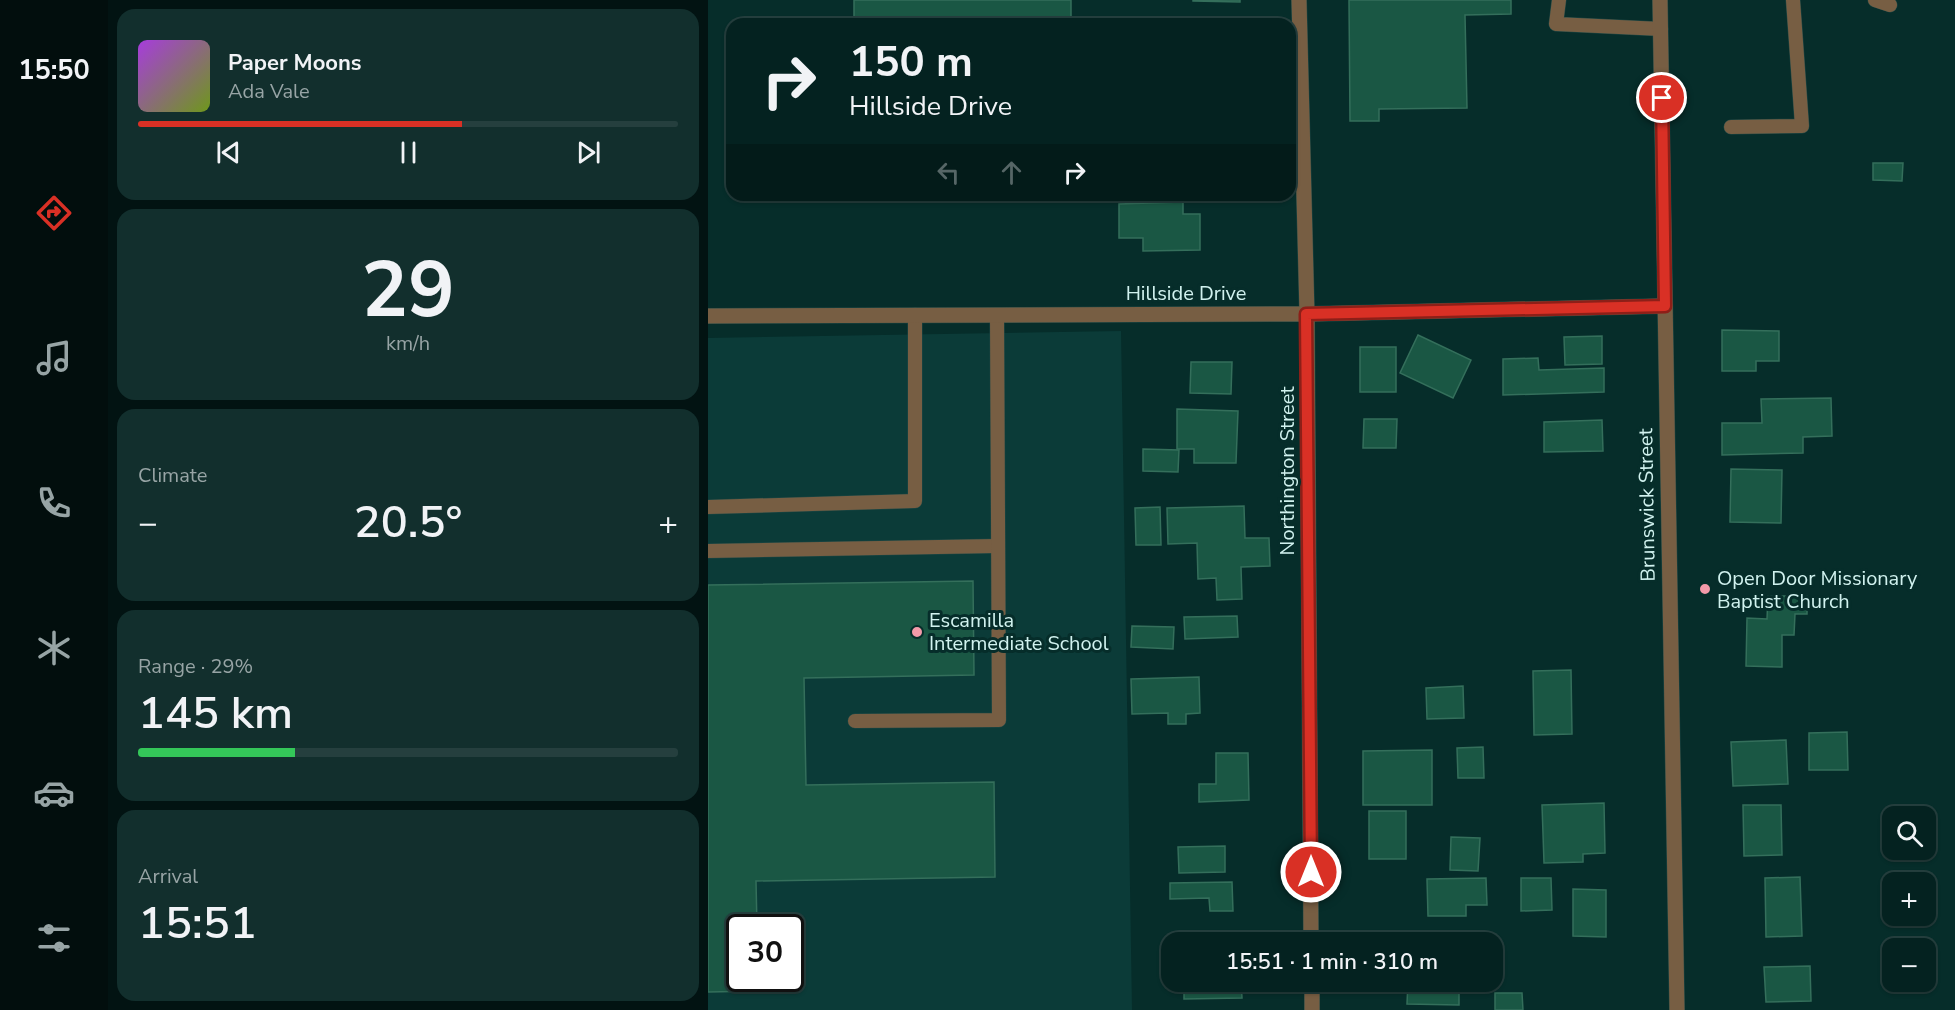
<!DOCTYPE html>
<html lang="en">
<head>
<meta charset="utf-8">
<style>
  :root { --surface:#042220; --page:#122f2d; --text:#f1f3f6; --muted:#97a4a5; --line:#253f3e; --accent:#d93025 }
  body { margin:0; font-family:"Nunito Sans",sans-serif; background:var(--page); color:var(--text); height:100vh; display:flex; flex-direction:column; font-size:22px; white-space:nowrap }
  * { box-sizing:border-box; margin:0 }
  p { font-size:20px; color:var(--muted) }
  .icon { flex:none; width:33px; height:33px; fill:none; stroke:currentColor; stroke-width:2; stroke-linecap:round; stroke-linejoin:round }
  .map { position:relative; flex:1; overflow:hidden }
  .sheet { display:flex; flex-direction:column; gap:9px; padding:9px; background:#021312; width:600px }
  .sheet>* { flex:none }
  .banner { position:absolute; left:18px; top:18px; width:570px; height:183px; border-radius:18px; box-shadow:0 2px 4px #0004,0 0 0 2px var(--line); background:#042220; color:var(--text); overflow:hidden }
  .buttons { position:absolute; left:1174px; top:806px; display:grid; gap:12px }
  .buttons a { display:grid; place-items:center; width:54px; height:54px; border-radius:12px; background:var(--surface); box-shadow:0 2px 4px #0004,0 0 0 2px var(--line); font-size:30px }
  .speed { position:absolute; left:18px; top:914px; display:flex; gap:12px; font-size:30px; font-weight:700; text-align:center }
  .speed>* { display:grid; place-content:center; width:78px; height:78px; border-radius:50%; background:var(--surface); box-shadow:0 2px 4px #0004,0 0 0 2px var(--line); line-height:1 }
  .speed .limit { border:3px solid #111; border-radius:9px; background:#fff; color:#111 }
  .pin { position:absolute; display:grid; place-items:center; width:51px; height:51px; color:#fff; margin:-26px; border:3px solid #fff; border-radius:50%; box-shadow:0 2px 6px #0007 }
  .me { position:absolute; width:66px; margin:-33px; rotate:0deg; stroke-linejoin:round; filter:drop-shadow(0 0 4px #0008) }
  .turn { display:flex; align-items:center; gap:21px; height:126px; padding:0 24px; font-size:27px }
  .turn .icon { width:78px; height:78px; stroke-width:2.5 }
  .turn b { display:block; font-size:42px; line-height:51px }
  .lanes { display:flex; align-items:center; height:57px; padding:0 24px; background:#0003; justify-content:center; gap:30px; direction:ltr }
  .lanes .off { opacity:.35 }
  .big { font-size:45px; font-weight:600; line-height:1.1 }
  .sheet .tile { flex:1; display:flex; flex-direction:column; justify-content:center; gap:9px; min-width:0; padding:0 21px; border-radius:18px; background:var(--page) }
  .sheet .dial { align-items:center; gap:0 }
  .dial b { font-size:78px; line-height:1 }
  .song { display:flex; align-items:center; gap:18px }
  .cover { width:72px; height:72px; border-radius:9px; background:linear-gradient(135deg,hsl(280 70% 55%),hsl(80 70% 35%)) }
  .played { height:6px; border-radius:3px; background:linear-gradient(90deg,var(--accent) 60%,var(--line) 60%) }
  .keys { display:flex; justify-content:space-around; direction:ltr }
  .heat { display:flex; justify-content:space-between; align-items:center; font-size:33px; direction:ltr }
  .charge { height:9px; border-radius:4px; background:linear-gradient(90deg,#34c759 29%,var(--line) 0) }
  .trip { position:absolute; left:453px; top:932px; width:342px; height:60px; border-radius:18px; background:var(--surface); box-shadow:0 2px 4px #0004,0 0 0 2px var(--line); font-weight:600; line-height:60px; text-align:center }
  main { display:flex; flex:1; min-height:0 }
  .dock { display:flex; flex-direction:column; width:108px; justify-content:space-around; align-items:center; background:#020e0d; color:var(--muted) }
  .dock .icon { width:42px; height:42px }
  .dock .selected { color:var(--accent) }
  .dock b { font-size:27px; color:var(--text) }
  .map>svg:first-child { display:block }
  .built { fill:#0b3b38; fill-rule:evenodd }
  .building { fill:#1a5744; stroke:#346f5b; stroke-width:1.5 }
  .lines { fill:none; stroke-linecap:round; stroke-linejoin:round }
  .lane-casing { stroke:#224946; stroke-width:15 }
  .street-casing { stroke:#224946; stroke-width:16 }
  .lane { stroke:#775e43; stroke-width:14 }
  .street { stroke:#775e43; stroke-width:15 }
  .route-casing { stroke:#8d1f18; stroke-width:15 }
  .route { stroke:#d93025; stroke-width:10 }
  .poi-dot { fill:#f39aa9; stroke:#062d2a; stroke-width:2 }
  .labels { text-anchor:middle; dominant-baseline:central; stroke-width:6; stroke-linejoin:round; paint-order:stroke }
  .street-label { font-size:20px; fill:#d1f2ef; stroke:#062d2a }
  .poi-label { font-size:20px; fill:#d1f2ef; stroke:#062d2a; text-anchor:start }
</style>
</head>
<body>
<main>
<nav class="dock">
<b>15:50</b>
<svg class="icon selected" aria-label="directions" viewBox="0 0 24 24"><path d="M12 3l9 9-9 9-9-9zM9 14v-3h6M13 9l2 2-2 2"/></svg>
<svg class="icon" aria-label="music" viewBox="0 0 24 24"><path d="M9 18V5l10-2v13"/><circle cx="6" cy="18" r="3"/><circle cx="16" cy="16" r="3"/></svg>
<svg class="icon" aria-label="phone" viewBox="0 0 24 24"><path d="M5 4h4l2 5-3 2q2 4 5 5l2-3 5 2v4C11 20 4 13 5 4z"/></svg>
<svg class="icon" aria-label="climate" viewBox="0 0 24 24"><path d="M12 3v18M4 7l16 10M4 17L20 7"/></svg>
<svg class="icon" aria-label="car" viewBox="0 0 24 24"><path d="M5 17H2v-5l4-1 3-4h7l3 4 3 1v5h-3M9 17h6M6 11h13"/><circle cx="7" cy="17" r="2"/><circle cx="17" cy="17" r="2"/></svg>
<svg class="icon" aria-label="filters" viewBox="0 0 24 24"><path d="M4 7h16M4 17h16"/><circle cx="9" cy="7" r="2"/><circle cx="15" cy="17" r="2"/></svg>
</nav>
<section class="sheet">
<div class="tile">
<div class="song"><i class="cover"></i><div><b>Paper Moons</b><p>Ada Vale</p></div></div>
<div class="played"></div>
<div class="keys"><svg class="icon" aria-label="previous" viewBox="0 0 24 24"><path d="M18 5L8 12l10 7zM5 5v14"/></svg><svg class="icon" aria-label="pause" viewBox="0 0 24 24"><path d="M8 5v14M16 5v14"/></svg><svg class="icon" aria-label="next" viewBox="0 0 24 24"><path d="M6 5l10 7-10 7zM19 5v14"/></svg></div>
</div>
<div class="tile dial"><b>29</b><p>km/h</p></div>
<div class="tile"><p>Climate</p>
<div class="heat"><a>−</a><b class="big">20.5°</b><a>+</a></div>
</div>
<div class="tile"><p>Range · 29%</p><b class="big">145 km</b><div class="charge"></div></div>
<div class="tile"><p>Arrival</p><b class="big">15:51</b></div>
</section>
<div class="map">
<svg width="1247" height="1010" viewBox="0 0 1247 1010">
  <rect width="100%" height="100%" fill="#062d2a"/>
  <path class="built" d="M413,331L424,1010H0V338ZM32,927H82V978H32Z"/>
  <g class="building">
    <rect x="146" y="0" width="217" height="24"/>
    <polygon points="485,0 532,0 532,2 485,1"/>
    <polygon points="641,0 803,0 803,14 757,15 759,108 671,109 671,121 642,121"/>
    <polygon points="1165,163 1195,163 1194,181 1165,180"/>
    <polygon points="475,202 475,214 492,214 492,250 435,251 435,238 411,238 411,204"/>
    <polygon points="1014,330 1071,331 1071,361 1048,361 1048,371 1014,371"/>
    <polygon points="710,335 763,360 745,398 692,373"/>
    <polygon points="894,336 894,364 857,365 856,337"/>
    <rect x="652" y="347" width="36" height="45"/>
    <polygon points="830,358 831,370 896,368 896,392 795,395 795,359"/>
    <polygon points="483,362 524,362 523,394 482,393"/>
    <polygon points="1123,398 1124,436 1095,437 1095,453 1014,455 1014,423 1054,423 1053,399"/>
    <polygon points="469,409 530,411 528,463 486,463 486,449 469,449"/>
    <polygon points="656,419 689,419 688,448 655,448"/>
    <polygon points="894,420 895,451 836,452 836,422"/>
    <polygon points="435,449 471,450 470,472 435,471"/>
    <polygon points="1023,469 1074,470 1073,523 1022,522"/>
    <polygon points="536,506 537,538 561,538 562,566 533,567 534,599 509,600 508,578 490,579 489,543 460,544 459,508"/>
    <polygon points="452,507 453,545 428,545 427,508"/>
    <polygon points="265,581 266,675 96,678 98,785 286,782 287,877 48,881 49,927 32,927 32,978 50,978 50,991 0,992 0,585"/>
    <polygon points="1060,596 1099,596 1099,614 1087,614 1086,635 1074,635 1074,667 1038,666 1039,618 1059,619"/>
    <polygon points="529,616 530,637 477,639 476,617"/>
    <polygon points="424,626 466,627 465,649 423,647"/>
    <polygon points="863,670 864,734 826,735 825,671"/>
    <polygon points="491,677 492,713 478,714 478,724 460,724 460,713 424,714 423,679"/>
    <polygon points="755,686 756,718 719,719 718,688"/>
    <polygon points="1139,732 1140,770 1101,770 1101,733"/>
    <polygon points="1078,740 1080,784 1025,786 1023,742"/>
    <polygon points="775,747 776,778 750,778 749,748"/>
    <polygon points="724,750 724,805 655,805 655,751"/>
    <polygon points="508,753 540,753 541,800 491,802 491,784 508,784"/>
    <polygon points="896,803 897,853 875,854 875,862 836,863 834,805"/>
    <polygon points="1035,805 1073,805 1074,855 1036,856"/>
    <rect x="661" y="811" width="37" height="48"/>
    <polygon points="743,837 772,838 770,871 742,870"/>
    <polygon points="517,846 517,872 471,873 470,847"/>
    <polygon points="1092,877 1094,936 1058,937 1057,878"/>
    <polygon points="778,878 779,905 758,905 758,916 720,916 719,879"/>
    <polygon points="813,878 843,878 844,910 813,911"/>
    <polygon points="524,882 525,911 502,911 501,898 462,899 462,883"/>
    <polygon points="865,889 898,890 898,937 865,936"/>
    <polygon points="1102,966 1103,1001 1058,1002 1056,967"/>
    <polygon points="476,981 533,981 534,998 476,999"/>
    <polygon points="700,981 751,981 751,1005 699,1004"/>
    <polygon points="787,993 814,993 815,1010 787,1010"/>
  </g>
  <g class="lines">
    <g class="lane-casing">
      <g id="lane">
        <polyline points="851,0 848,24 953,29"/>
        <polyline points="1167,0 1182,5"/>
        <polyline points="1023,127 1094,126 1085,0"/>
        <polyline points="0,507 207,501 207,315"/>
        <polyline points="0,551 289,546"/>
        <polyline points="147,721 291,720 289,315"/>
      </g>
    </g>
    <g class="street-casing">
      <g id="street">
        <polyline points="591,0 599,314 603,942"/>
        <polyline points="952,0 969,1010"/>
        <polyline points="0,316 599,314 957,306"/>
        <polyline points="604,981 604,1010"/>
      </g>
    </g>
    <use href="#lane" class="lane"/>
    <use href="#street" class="street"/>
  </g>
  <g class="lines">
    <g class="route-casing">
      <polyline id="route" points="603,872 598,314 957,306 954,98"/>
    </g>
    <use href="#route" class="route"/>
  </g>
  <g class="poi-dot">
    <circle cx="997" cy="589" r="6"/>
    <circle cx="209" cy="632" r="6"/>
  </g>
  <g class="labels">
    <g class="street-label">
      <text x="478" y="293">Hillside Drive</text>
      <text transform="translate(579 471) rotate(-90)">Northington Street</text>
      <text transform="translate(939 505) rotate(-91)">Brunswick Street</text>
    </g>
    <g class="poi-label">
      <text x="1009" y="578">Open Door Missionary<tspan x="1009" dy="23">Baptist Church</tspan></text>
      <text x="221" y="620">Escamilla<tspan x="221" dy="23">Intermediate School</tspan></text>
    </g>
  </g>
</svg>
<div class="buttons">
<a><svg class="icon" aria-label="search" viewBox="0 0 24 24"><circle cx="10" cy="10" r="6"/><path d="M15 15l6 6"/></svg></a>
<a>+</a>
<a>−</a>
</div>
<div class="speed"><div class="limit">30</div></div>
<div class="pin" style="left:954px;top:98px;background:#d93025"><svg class="icon" aria-label="arrive" viewBox="0 0 24 24"><path d="M6 21V4h12l-3 4 3 4H6"/></svg></div>
<svg class="me" style="left:603px;top:872px" viewBox="-20 -20 40 40"><circle r="17" fill="#d93025" stroke="#fff" stroke-width="3"/><path d="M0-11L8 9 0 5-8 9z" fill="#fff"/></svg>
<div class="trip">15:51 · 1 min · 310 m</div>
<div class="banner">
<div class="turn"><svg class="icon" aria-label="right" viewBox="0 0 24 24"><path d="M7 20v-9h11M14 6l5 5-5 5"/></svg><div><b>150 m</b>Hillside Drive</div></div>
<div class="lanes"><svg class="icon off" aria-label="left" viewBox="0 0 24 24"><path d="M17 20v-9H6M10 6l-5 5 5 5"/></svg><svg class="icon off" aria-label="ahead" viewBox="0 0 24 24"><path d="M12 20V5M6 11l6-6 6 6"/></svg><svg class="icon" aria-label="right" viewBox="0 0 24 24"><path d="M7 20v-9h11M14 6l5 5-5 5"/></svg></div>
</div>
</div>
</main>
</body>
</html>
